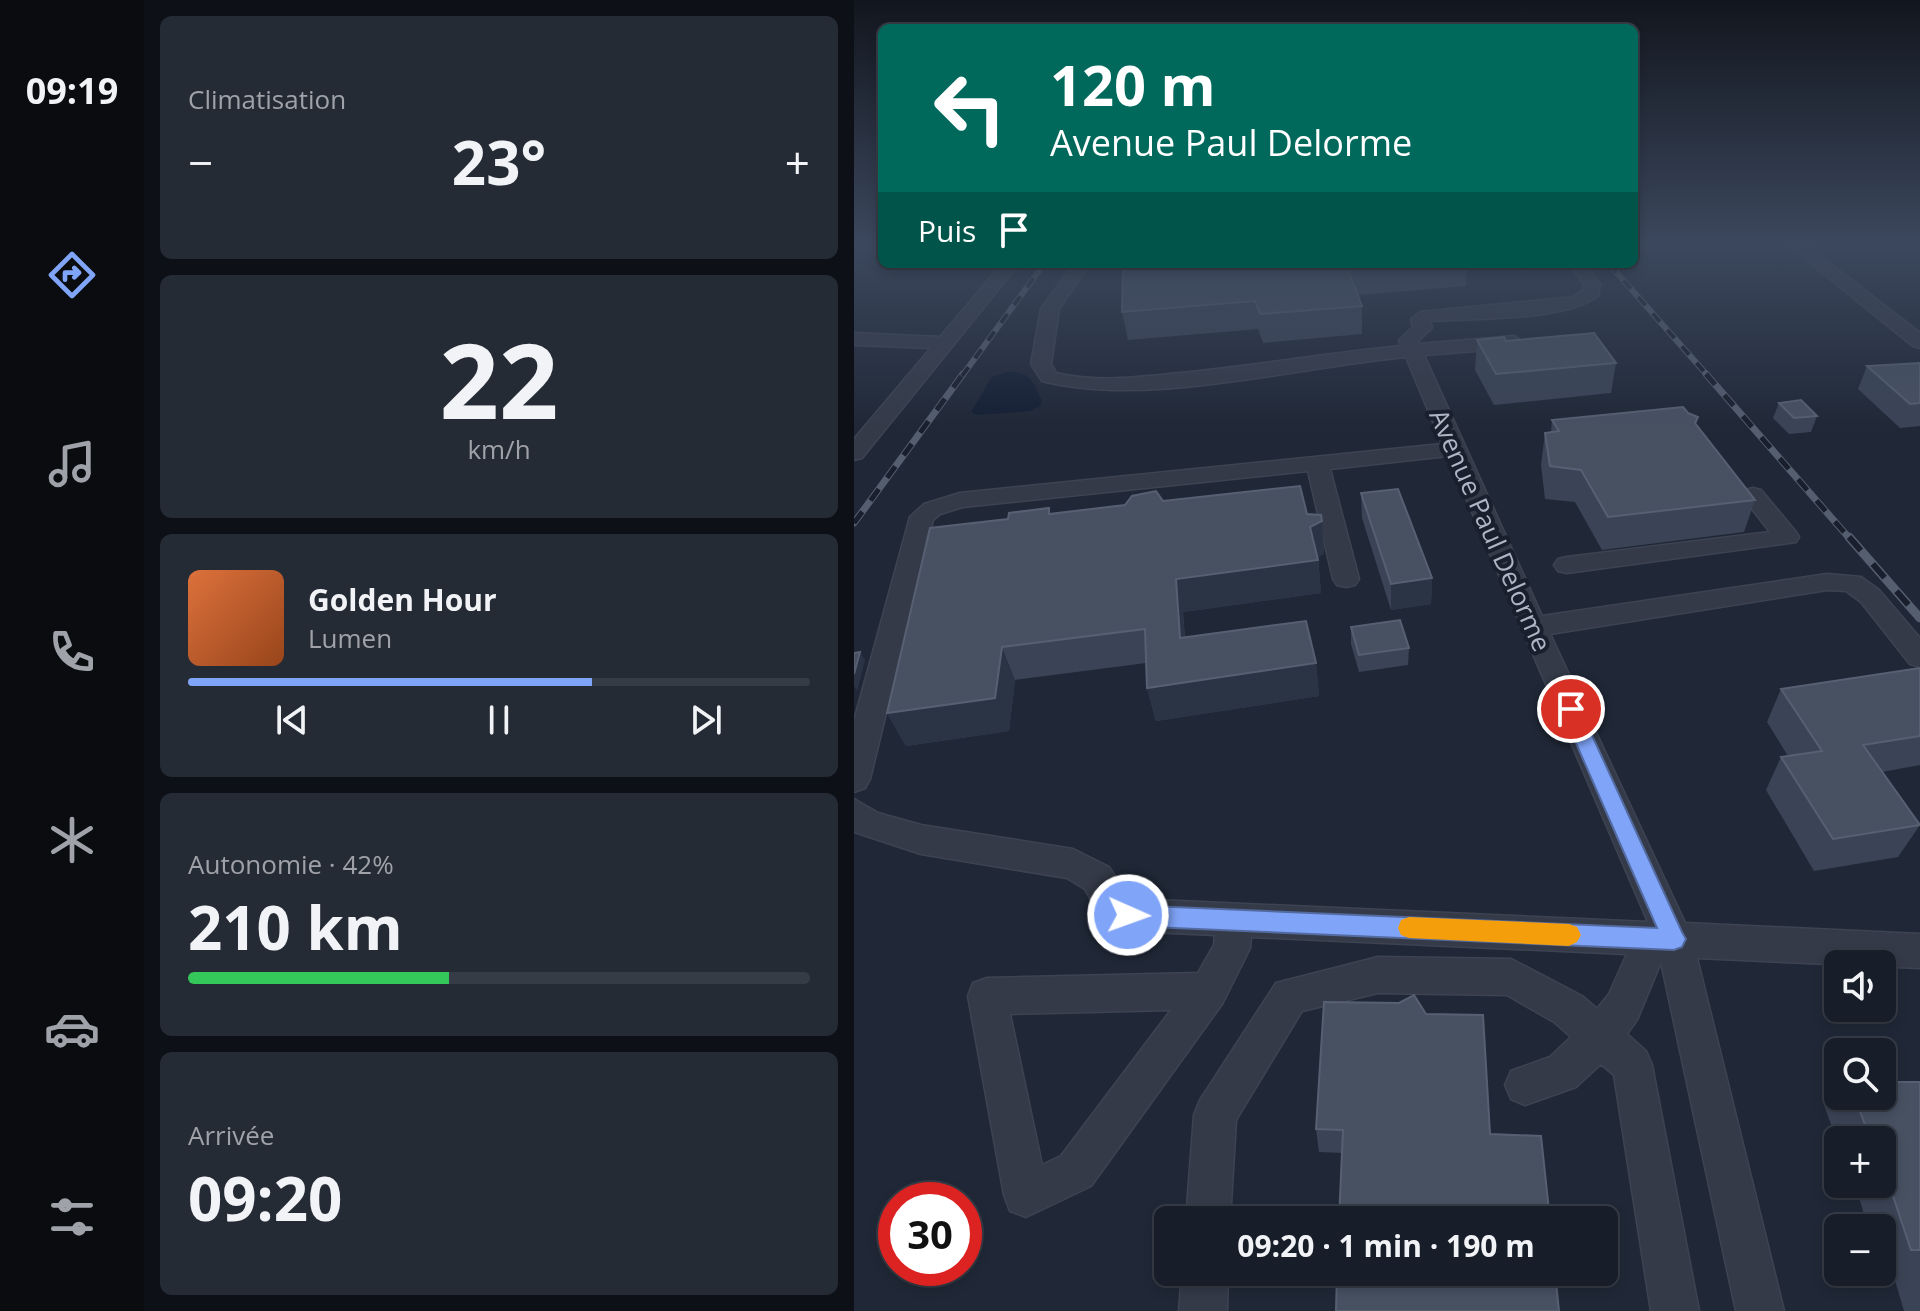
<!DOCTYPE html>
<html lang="fr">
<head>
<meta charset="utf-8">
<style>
  :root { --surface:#181e29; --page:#252b35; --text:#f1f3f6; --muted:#9fa2a8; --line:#363c46; --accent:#80a4f8 }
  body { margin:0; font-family:"Open Sans",sans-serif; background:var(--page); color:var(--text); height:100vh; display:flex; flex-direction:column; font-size:30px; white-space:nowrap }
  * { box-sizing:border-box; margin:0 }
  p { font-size:26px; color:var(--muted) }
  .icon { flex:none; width:44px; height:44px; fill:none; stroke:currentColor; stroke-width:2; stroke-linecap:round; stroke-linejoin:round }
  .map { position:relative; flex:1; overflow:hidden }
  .side { display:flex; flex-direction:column; gap:16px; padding:16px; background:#0d1017; width:710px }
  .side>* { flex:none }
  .guide { position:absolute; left:24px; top:24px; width:760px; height:244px; border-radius:12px; box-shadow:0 4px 12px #0003,0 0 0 2px var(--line); background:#00695c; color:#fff; overflow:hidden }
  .fabs { position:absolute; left:970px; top:950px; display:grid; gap:16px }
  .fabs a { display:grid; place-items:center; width:72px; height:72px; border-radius:12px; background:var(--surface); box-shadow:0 4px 12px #0003,0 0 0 2px var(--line); font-size:40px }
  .speed { position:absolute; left:24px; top:1182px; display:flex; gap:16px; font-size:40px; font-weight:700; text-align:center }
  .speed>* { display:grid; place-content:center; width:104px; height:104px; border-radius:50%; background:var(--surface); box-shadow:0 4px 12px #0003,0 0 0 2px var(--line); line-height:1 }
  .speed .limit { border:12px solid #d22; background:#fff; color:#111 }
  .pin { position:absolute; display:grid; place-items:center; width:68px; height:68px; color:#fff; margin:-34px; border:4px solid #fff; border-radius:50%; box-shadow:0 2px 8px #0007 }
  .me { position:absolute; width:88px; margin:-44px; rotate:92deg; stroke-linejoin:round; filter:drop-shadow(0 0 6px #0008) }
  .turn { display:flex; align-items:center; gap:28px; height:168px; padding:0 40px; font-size:36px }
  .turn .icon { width:104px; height:104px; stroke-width:2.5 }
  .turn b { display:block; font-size:56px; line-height:68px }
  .then { display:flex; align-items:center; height:76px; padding:0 40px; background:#0003; gap:16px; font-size:30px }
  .big { font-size:60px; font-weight:700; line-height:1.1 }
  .side .tile { flex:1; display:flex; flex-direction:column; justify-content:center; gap:12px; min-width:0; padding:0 28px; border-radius:12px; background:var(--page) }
  .side .dial { align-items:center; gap:0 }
  .dial b { font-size:104px; line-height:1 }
  .song { display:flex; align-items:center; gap:24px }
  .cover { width:96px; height:96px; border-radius:12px; background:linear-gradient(135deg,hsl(20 70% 55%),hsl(20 70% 35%)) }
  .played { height:8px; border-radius:4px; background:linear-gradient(90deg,var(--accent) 65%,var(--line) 65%) }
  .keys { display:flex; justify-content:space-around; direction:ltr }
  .heat { display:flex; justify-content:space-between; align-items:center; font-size:44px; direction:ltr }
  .charge { height:12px; border-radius:6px; background:linear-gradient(90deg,#34c759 42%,var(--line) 0) }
  .trip { position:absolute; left:300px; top:1206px; width:464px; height:80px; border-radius:12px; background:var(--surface); box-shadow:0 4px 12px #0003,0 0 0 2px var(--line); font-weight:700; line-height:80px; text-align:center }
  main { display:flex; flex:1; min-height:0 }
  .tab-bar { display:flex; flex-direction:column; width:144px; justify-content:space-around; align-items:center; background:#0a0c10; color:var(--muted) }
  .tab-bar .icon { width:56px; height:56px }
  .tab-bar .active { color:var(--accent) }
  .tab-bar b { font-size:36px; color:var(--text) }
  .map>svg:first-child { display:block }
  .water { fill:#141f34 }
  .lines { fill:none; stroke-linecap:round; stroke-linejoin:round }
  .minor-casing { stroke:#3d4351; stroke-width:3 }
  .minor { fill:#343a48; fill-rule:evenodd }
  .rail-far2-casing { stroke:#555e6f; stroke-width:6 }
  .rail-far1-casing { stroke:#555e6f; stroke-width:7 }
  .rail-casing { stroke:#555e6f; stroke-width:9 }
  .rail-far2 { stroke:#191f2c; stroke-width:4; stroke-dasharray:11; stroke-linecap:butt }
  .rail-far1 { stroke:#191f2c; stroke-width:5; stroke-dasharray:14; stroke-linecap:butt }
  .rail { stroke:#191f2c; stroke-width:6; stroke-dasharray:18; stroke-linecap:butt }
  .wall { fill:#3b4456 }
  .shaded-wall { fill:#2b3445 }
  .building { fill:#475162; stroke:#576072; stroke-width:2 }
  .route { fill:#80a4f8; stroke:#536ba1; stroke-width:2 }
  .slow { fill:#f59e0b }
  .labels { text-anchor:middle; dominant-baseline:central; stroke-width:8; stroke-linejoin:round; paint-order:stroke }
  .street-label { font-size:26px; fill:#aeb5c5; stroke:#191f2c }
</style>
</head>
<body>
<main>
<nav class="tab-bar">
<b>09:19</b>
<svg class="icon active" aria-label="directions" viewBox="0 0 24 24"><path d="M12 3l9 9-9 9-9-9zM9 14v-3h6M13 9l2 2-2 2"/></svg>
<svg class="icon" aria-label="music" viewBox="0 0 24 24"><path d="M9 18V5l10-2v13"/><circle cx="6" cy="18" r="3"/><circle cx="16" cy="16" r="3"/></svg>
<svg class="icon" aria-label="phone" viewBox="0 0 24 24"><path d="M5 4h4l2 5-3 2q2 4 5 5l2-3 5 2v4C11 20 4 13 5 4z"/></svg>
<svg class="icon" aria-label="climate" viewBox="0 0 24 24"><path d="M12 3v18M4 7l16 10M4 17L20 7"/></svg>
<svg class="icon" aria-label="car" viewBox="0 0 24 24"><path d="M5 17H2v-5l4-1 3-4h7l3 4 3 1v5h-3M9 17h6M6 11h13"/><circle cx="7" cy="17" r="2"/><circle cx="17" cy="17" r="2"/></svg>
<svg class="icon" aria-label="filters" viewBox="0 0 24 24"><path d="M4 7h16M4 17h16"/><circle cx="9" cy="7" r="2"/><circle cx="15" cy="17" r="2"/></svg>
</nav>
<section class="side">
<div class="tile"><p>Climatisation</p>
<div class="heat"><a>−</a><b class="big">23°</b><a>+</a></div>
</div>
<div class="tile dial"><b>22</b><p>km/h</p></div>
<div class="tile">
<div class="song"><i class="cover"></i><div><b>Golden Hour</b><p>Lumen</p></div></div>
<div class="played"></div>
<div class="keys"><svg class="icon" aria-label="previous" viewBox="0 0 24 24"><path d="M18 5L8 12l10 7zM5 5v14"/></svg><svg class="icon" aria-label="pause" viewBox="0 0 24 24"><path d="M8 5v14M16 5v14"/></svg><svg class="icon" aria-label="next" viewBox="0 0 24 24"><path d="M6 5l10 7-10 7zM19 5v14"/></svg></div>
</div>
<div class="tile"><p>Autonomie · 42%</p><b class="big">210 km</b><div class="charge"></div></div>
<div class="tile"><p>Arrivée</p><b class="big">09:20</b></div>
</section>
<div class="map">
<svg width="1066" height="1311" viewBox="0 0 1066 1311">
  <rect width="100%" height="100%" fill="#202837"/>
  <path class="water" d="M154,372C178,372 178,381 188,401L186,406L176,411L123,415L117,412L138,377Z"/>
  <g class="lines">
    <g class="minor-casing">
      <g id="minor">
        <polygon points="934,245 952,245 1066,333 1066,348 1059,346"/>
        <polygon points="148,264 165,264 8,458 0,460 0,439 77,348 0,345 0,333 86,337"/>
        <path d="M220,264H236L205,309L197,364L202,373C242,383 285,377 326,373C400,366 473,353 547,346L545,340L559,327L557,319L567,312L720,297L729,290L730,284L714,264H731L746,284L744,296C711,321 620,318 576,321L578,328L564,341L565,344L660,336L669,342L660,348L570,355L688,616L973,574L1007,577L1025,590L1066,638V667L1056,664L1007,602L992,591L973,590L696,634L831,923L1066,934V968L843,958L930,1311H882L807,962L783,1020L773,1034L792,1051L798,1065L845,1311H797L760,1075L747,1064L722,1087L671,1105L657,1099L651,1085L657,1071L696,1057L717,1037L700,1022L653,995L524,993L448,1011L382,1120L376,1220H332L340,1115L346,1100L422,983L524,957L657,959L728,996L743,1009L755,994L773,954L397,937L396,948L368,1004L237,1186L172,1217L156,1211L150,1195L114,996L119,983L133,978L344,973L360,945L361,935L274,931L245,914L231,889L213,878L67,854L0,832V799L24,813L67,825L219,849L255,867L271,892L281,899L794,922L594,456L476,469L505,579L501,585L492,587L483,585L479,579L454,471L109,507L86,514L79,520L16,779L11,788L0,792V721L56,517L70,504L106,493L588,444L552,357C442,367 294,408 188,381L177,364L187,309ZM317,1010L207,1156L188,1165L156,1014Z"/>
        <polygon points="899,488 907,490 942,532 945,537 942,542 713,573 704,571 700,565 704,559 713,557 916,532 887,495 891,490"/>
        <polygon points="328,1272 374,1272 373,1311 325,1311"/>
      </g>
    </g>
    <use href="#minor" class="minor"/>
    <g class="rail-far2-casing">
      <g id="rail-far2">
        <polyline points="755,264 854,376"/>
        <polyline points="108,376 190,264"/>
      </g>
    </g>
    <g class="rail-far1-casing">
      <g id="rail-far1">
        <polyline points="852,374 996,539"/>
        <polyline points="0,523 109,374"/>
      </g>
    </g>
    <g class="rail-casing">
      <polyline id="rail" points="995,537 1066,618"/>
    </g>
    <use href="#rail-far2" class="rail-far2"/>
    <use href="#rail-far1" class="rail-far1"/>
    <use href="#rail" class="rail"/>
  </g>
  <g class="wall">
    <polygon points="269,264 613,264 612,286 503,295 508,306 508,334 409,343 404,329 274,340 268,312"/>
    <polygon points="623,340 652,341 762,363 757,393 640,405 621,370"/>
    <polygon points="1066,363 1066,426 1046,428 1004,389 1013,366"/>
    <polygon points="925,403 963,416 957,432 935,434 919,418"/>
    <polygon points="834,413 844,417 842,424 901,500 890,532 748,550 721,502 691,499 687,465 691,433 697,432 698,420"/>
    <polygon points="507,493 578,578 577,604 537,610 508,518"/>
    <polygon points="309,501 453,514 468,521 470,554 464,557 467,593 329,612 331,637 462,663 465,696 302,721 293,688 292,663 161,680 155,731 52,746 33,713 197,514"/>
    <polygon points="497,627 555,648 554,665 505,672 497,644"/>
    <polygon points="1066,668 1066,765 1028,772 1066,825 1044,857 960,871 912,790 927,757 934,756 913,722 927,689"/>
    <polygon points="545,1003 488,1153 465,1152 462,1129"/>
    <polygon points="1038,1082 1066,1082 1066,1311 1050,1311 1038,1270 1028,1270 1028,1228 1014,1228 1001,1184 1028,1184 1028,1140 984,1140 984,1144 969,1102 984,1085 984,1096 1028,1096"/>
  </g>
  <g class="shaded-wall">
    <polygon points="468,521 470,554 459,560 456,527"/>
    <polygon points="464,560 467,593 329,612 333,671 326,638 322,579"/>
    <polygon points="578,578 577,604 537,610 537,584"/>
    <polygon points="148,647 161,680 155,731 52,746 33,713"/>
    <polygon points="6,652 11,660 3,691 0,686 0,674"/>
    <polygon points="462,663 465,696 302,721 293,688"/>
  </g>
  <g class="building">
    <polygon points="269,264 548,264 493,268 508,306 406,314 401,301 268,312"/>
    <polygon points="740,333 762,363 642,374 623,340 650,337 652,341"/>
    <polygon points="1066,363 1066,403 1056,404 1013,366"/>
    <polygon points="947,400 963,416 940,418 925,403"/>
    <polygon points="829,407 834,413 844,417 841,423 901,500 754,517 727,470 696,466 691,433 705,431 698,420"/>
    <polygon points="446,486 453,514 467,515 468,521 456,527 464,560 322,579 326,638 452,621 462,663 293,688 291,629 148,647 141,698 33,713 76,528 154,519 155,513 195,508 195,514 271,505 278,496 302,491 309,501"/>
    <polygon points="544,489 578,578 537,584 507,493"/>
    <polygon points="546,620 555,648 505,655 497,627"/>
    <polygon points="6,652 0,674 0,653"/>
    <polygon points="1066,668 1066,736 1009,745 1066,825 979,839 927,757 968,751 927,689"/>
    <polygon points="560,995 572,1014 629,1015 636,1134 687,1136 696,1220 485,1220 489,1130 462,1129 470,1002 545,1003"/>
    <polygon points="1034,1073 1038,1082 1066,1082 1066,1250 1057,1250 1028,1163 1028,1140 1017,1140 1000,1096 1028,1096 1028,1074"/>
    <polygon points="483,1272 701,1272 705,1311 482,1311"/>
  </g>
  <linearGradient id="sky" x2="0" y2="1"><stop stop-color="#12161e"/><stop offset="0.57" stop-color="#3c485e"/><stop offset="1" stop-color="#3c485e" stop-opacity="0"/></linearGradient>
  <rect width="1066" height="429" fill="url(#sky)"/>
  <polygon class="route" points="717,702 726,709 828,932 832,939 828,947 820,950 274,926 266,923 263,915 266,908 274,905 803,928 707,709"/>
  <polygon class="slow" points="555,917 715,924 723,927 727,935 723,942 715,946 555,938 547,935 544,928 547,920"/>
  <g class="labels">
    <g class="street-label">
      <text transform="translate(637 530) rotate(66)">Avenue Paul Delorme</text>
    </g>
  </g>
</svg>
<div class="fabs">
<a><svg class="icon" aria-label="sound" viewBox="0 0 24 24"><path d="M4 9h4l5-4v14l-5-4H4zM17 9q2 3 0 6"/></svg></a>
<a><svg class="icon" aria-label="search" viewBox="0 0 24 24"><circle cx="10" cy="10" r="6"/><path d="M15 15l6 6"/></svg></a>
<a>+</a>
<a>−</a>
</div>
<div class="speed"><div class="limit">30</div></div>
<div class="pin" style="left:717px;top:709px;background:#d93025"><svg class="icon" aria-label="arrive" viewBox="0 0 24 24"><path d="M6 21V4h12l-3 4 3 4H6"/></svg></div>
<svg class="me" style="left:274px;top:915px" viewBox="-20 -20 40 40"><circle r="17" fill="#80a4f8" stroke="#fff" stroke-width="3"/><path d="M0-11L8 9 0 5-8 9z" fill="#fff"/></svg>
<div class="trip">09:20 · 1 min · 190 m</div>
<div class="guide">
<div class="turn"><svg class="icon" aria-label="left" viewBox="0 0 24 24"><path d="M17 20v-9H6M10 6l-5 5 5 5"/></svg><div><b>120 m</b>Avenue Paul Delorme</div></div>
<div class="then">Puis<svg class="icon" aria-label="arrive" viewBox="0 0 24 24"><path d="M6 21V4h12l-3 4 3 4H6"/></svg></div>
</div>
</div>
</main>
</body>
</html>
